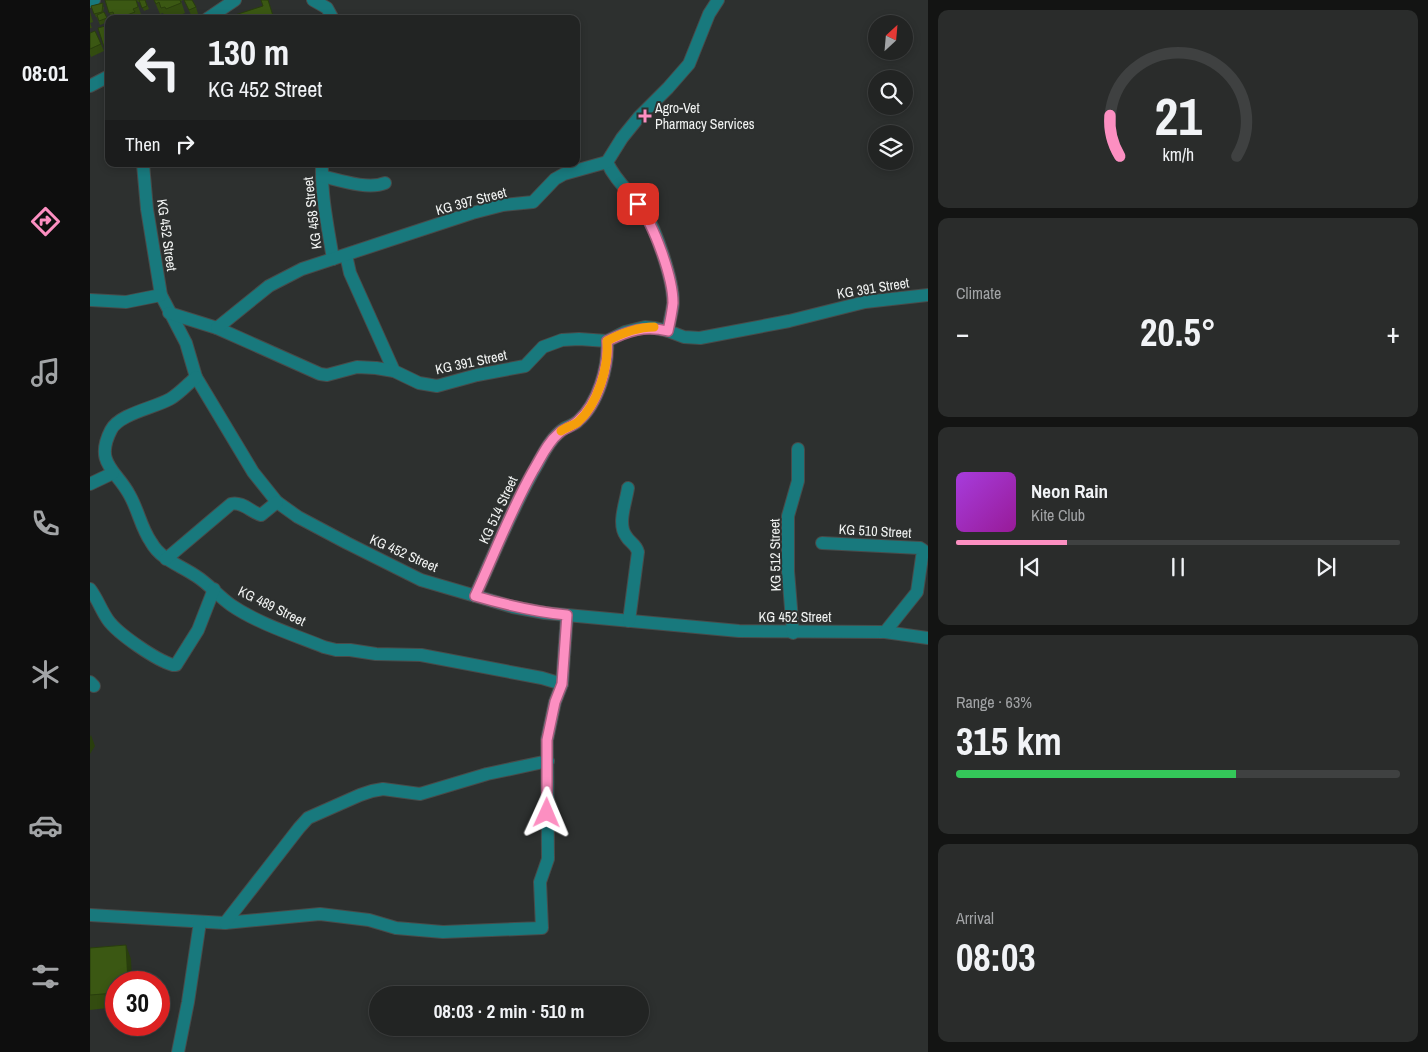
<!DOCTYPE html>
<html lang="en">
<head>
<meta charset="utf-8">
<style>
  :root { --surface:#222423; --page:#2a2c2b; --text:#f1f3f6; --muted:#a2a4a6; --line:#3f4141; --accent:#fc8fc1 }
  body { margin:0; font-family:"Archivo Narrow",sans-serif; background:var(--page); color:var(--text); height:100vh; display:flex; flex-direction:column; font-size:19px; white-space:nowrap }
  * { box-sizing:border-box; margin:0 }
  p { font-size:16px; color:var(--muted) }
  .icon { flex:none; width:28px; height:28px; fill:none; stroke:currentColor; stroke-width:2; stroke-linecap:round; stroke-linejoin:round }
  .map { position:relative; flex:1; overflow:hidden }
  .sheet { display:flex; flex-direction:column; gap:10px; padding:10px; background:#131413; width:500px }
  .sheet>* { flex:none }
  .top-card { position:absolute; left:15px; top:15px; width:475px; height:152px; border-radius:10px; box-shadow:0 2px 8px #0003,0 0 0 1px var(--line); background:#222423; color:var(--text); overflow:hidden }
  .needle { width:32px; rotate:26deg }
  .tools { position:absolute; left:778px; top:15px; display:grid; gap:10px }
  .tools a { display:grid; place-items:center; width:45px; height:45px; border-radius:50%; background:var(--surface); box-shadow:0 2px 8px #0003,0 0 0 1px var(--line); font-size:25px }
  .speed { position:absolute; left:15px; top:971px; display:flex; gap:10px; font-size:25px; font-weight:700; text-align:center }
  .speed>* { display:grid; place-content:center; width:65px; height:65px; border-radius:50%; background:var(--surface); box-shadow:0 2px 8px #0003,0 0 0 1px var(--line); line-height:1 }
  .speed .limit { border:8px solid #d22; background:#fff; color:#111 }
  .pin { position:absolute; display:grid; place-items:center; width:42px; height:42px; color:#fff; margin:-21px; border-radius:10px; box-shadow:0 2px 8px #0006 }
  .me { position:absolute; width:55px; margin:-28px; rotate:1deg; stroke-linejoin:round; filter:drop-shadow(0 0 4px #0008) }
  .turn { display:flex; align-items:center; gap:18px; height:105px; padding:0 20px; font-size:22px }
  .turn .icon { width:65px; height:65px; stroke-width:2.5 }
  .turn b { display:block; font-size:35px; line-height:42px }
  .then { display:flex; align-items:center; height:48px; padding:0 20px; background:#0003; gap:10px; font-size:19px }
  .big { font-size:38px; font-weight:700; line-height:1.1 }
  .sheet .card { flex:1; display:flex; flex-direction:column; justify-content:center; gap:8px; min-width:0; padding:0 18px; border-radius:10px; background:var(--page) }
  .sheet .dial { align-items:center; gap:0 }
  .dial svg { height:130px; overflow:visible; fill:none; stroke:var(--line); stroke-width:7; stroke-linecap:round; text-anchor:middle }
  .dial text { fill:var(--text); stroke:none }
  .song { display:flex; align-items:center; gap:15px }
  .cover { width:60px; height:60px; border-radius:8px; background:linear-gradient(135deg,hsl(280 70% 55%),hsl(300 70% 35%)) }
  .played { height:5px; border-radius:2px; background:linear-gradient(90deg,var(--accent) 25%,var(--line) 25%) }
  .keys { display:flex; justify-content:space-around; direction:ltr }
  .heat { display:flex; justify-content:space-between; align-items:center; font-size:28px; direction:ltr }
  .charge { height:8px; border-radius:4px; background:linear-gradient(90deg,#34c759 63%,var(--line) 0) }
  .trip { position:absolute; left:279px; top:986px; width:280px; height:50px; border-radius:25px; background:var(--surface); box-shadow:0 2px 8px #0003,0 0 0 1px var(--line); font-weight:700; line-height:50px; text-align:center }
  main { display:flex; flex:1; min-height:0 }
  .dock { display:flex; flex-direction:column; width:90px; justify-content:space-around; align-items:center; background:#0e0e0e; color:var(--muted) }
  .dock .icon { width:35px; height:35px }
  .dock .on { color:var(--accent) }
  .dock b { font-size:22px; color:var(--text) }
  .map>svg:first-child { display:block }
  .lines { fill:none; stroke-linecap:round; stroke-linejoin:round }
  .minor-casing { stroke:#484b4a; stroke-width:14 }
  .minor { stroke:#18797d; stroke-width:12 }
  .wall { fill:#334c10 }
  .shaded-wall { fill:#293e0d }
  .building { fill:#3b5813; stroke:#293e0d }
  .route-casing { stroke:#a45d7d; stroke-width:12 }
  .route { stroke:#fc8fc1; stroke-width:9 }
  .slow { stroke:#f59e0b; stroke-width:9 }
  .poi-dot { fill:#fc8fc1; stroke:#2d302f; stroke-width:2 }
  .labels { text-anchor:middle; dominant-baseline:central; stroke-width:4; stroke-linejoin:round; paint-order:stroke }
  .poi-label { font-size:14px; fill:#f1f3f2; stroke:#2d302f; text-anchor:start }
  .street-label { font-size:14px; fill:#f1f3f2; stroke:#2d302f }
</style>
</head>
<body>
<main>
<nav class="dock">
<b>08:01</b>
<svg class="icon on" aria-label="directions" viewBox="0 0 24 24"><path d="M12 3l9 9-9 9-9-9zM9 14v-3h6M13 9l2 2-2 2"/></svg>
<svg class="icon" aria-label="music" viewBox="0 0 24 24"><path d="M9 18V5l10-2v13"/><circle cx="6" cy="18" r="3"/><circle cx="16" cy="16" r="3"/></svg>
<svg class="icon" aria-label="phone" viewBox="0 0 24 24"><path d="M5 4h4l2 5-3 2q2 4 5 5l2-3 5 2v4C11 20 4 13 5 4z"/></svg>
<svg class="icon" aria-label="climate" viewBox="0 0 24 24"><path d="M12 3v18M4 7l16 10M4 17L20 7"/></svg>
<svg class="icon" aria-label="car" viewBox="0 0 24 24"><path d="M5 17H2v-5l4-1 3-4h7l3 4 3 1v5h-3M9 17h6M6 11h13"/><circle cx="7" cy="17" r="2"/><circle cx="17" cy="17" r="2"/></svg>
<svg class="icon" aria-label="filters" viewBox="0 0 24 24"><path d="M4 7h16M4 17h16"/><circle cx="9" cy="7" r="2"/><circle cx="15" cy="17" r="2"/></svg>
</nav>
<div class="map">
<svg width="838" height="1052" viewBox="0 0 838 1052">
  <rect width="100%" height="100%" fill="#2d302f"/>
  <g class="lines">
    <g class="minor-casing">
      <g id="minor">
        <polyline points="223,0 237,8 243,19"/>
        <polyline points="0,1 4,0"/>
        <polyline points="117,19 145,0"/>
        <polyline points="0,86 19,76"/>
        <path d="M517,162C525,181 542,194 554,211C566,230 584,281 583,304C582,313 579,322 578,331"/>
        <polyline points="53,164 57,209 71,295 96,343 106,377 163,472 187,502 208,517 257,543 331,580 423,607 455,613 649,631 795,632 838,638"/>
        <path d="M232,164C231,196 238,228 243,259"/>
        <path d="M232,176C249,180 278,190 295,183"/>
        <polyline points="256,255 260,273 304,371"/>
        <polyline points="0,300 36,302 71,295"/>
        <polyline points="79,313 127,328 230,374 237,375 267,367 286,368 304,371 329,383 347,386 387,375 435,366 453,347 472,340 489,339 517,341 535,332 555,327 565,328 578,331 594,337 610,338 699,321 775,302 838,295"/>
        <polyline points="127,328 179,286 212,269 382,213 413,205 443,202 465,179 474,174 517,162 532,138 549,117 578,88 599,64 619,14 628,0"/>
        <path d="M106,377C98,384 89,394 80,399C64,408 29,414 21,430C4,463 26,470 39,494C48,509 51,528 61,542C71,560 90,565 106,576C119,584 128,596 141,605C167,623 204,635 234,647L246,650H260L286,654L331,655L452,678L472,684"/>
        <polyline points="0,484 23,473"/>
        <path d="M538,488C536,502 527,524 536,536C540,543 546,544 548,552L539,621"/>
        <polyline points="732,543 830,548 833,550 827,592 795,632"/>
        <path d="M76,559L141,504C152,501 161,512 171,515L187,502"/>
        <path d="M0,589C7,598 11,610 18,620C28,634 66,660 83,665H86L108,630L124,589"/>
        <path d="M385,596C405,552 423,506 447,465C454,452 462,436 475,428C479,426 484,425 488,421C508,404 519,366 517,341"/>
        <polyline points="703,633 698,571 698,516 708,481 708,449"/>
        <polyline points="0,682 4,686"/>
        <polyline points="0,915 135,923 230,914 279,920 306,928 353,932 452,928 450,882 458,859 457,740 465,702 472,684 477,615"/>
        <polyline points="135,923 209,828 218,818 270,795 282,791 293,789 330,794 397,774 458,761"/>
        <polyline points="88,1052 98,1002 110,922"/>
      </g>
    </g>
    <use href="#minor" class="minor"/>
  </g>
  <g class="wall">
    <polygon points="15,0 46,0 52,17 48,19 22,19"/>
    <polygon points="47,0 55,0 59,9 54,11 50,2 48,2"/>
    <polygon points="64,0 93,0 91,1 95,13 81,19 79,19 78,17 75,18 73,13 70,14"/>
    <polygon points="94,0 106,7 108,14 102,17"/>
    <polygon points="1,6 14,7 13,12 14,12 18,22 10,25 7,17 6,17"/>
    <polygon points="0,12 3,22 0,23 2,28 0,28"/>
    <polygon points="19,25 19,60 18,60 15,50"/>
    <polygon points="0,33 11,44 14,51 1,57 0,54"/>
    <polygon points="0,948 41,959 26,982 26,1007 0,1010"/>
  </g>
  <g class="shaded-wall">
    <polygon points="1,735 5,746 0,754 0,737"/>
    <polygon points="36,945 41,959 42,982 38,982"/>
  </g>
  <g class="building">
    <polygon points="15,0 46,0 48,7 43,9 45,12 29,18 28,16 25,17 23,12 19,13"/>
    <polygon points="49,0 55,0 57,6 52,8"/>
    <polygon points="64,0 90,0 91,3 76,9 75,7 71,8 69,2 66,4"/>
    <polygon points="94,0 102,0 106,7 99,10"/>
    <polygon points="171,0 178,0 184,19 146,19 145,15 173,6"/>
    <polygon points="13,3 12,12 4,14 1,6"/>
    <polygon points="14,12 17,18 9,21 7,15"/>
    <polygon points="19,25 19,48 15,50 8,28"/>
    <polygon points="5,31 11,44 0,49 0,33"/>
    <polygon points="36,945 38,982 26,982 26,993 0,995 0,948"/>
  </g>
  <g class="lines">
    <g class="route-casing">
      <path id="route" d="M457,813V740L465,702L472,684L477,615C445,612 416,605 385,596C404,555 421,510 443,471C451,458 457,443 469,433C474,428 482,427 488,421C508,404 519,366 517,341C538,331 555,325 578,331C580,322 582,312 583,303C583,277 564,225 548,204"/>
    </g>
    <use href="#route" class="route"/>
    <path class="slow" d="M471,431C476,427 483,426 488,422C508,404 519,366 517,341C532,333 547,327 564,327"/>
  </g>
  <path class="poi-dot" d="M552.5 108.5h5v5h5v5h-5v5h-5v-5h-5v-5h5z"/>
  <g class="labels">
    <g class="poi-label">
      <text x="565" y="108">Agro-Vet<tspan x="565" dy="16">Pharmacy Services</tspan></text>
    </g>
    <g class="street-label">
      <text transform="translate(381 201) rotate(-15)">KG 397 Street</text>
      <text transform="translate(222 213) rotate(-97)">KG 458 Street</text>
      <text transform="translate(77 235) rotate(82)">KG 452 Street</text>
      <text transform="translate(783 288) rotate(-9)">KG 391 Street</text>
      <text transform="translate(381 362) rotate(-12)">KG 391 Street</text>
      <text transform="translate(408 510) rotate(-65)">KG 514 Street</text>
      <text transform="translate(785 531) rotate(3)">KG 510 Street</text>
      <text transform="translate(314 553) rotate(24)">KG 452 Street</text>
      <text transform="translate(685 555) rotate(-91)">KG 512 Street</text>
      <text transform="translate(182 606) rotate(26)">KG 489 Street</text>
      <text x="705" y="617">KG 452 Street</text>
    </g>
  </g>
</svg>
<div class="tools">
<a><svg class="needle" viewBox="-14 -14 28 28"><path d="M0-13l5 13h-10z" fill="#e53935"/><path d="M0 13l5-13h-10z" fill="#a2a4a6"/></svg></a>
<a><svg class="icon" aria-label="search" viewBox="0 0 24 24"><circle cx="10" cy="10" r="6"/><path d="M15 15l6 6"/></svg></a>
<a><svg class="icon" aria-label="layers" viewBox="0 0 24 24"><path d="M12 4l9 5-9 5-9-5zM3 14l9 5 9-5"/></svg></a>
</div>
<div class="speed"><div class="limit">30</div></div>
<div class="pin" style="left:548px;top:204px;background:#d93025"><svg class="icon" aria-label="arrive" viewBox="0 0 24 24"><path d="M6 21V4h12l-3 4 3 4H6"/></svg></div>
<svg class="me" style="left:457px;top:813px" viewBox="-20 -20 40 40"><path d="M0-17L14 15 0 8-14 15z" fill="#fc8fc1" stroke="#fff" stroke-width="4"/></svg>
<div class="trip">08:03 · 2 min · 510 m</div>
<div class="top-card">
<div class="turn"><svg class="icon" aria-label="left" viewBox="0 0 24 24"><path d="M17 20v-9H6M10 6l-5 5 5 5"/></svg><div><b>130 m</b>KG 452 Street</div></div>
<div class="then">Then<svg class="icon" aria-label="right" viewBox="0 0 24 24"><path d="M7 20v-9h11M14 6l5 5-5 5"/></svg></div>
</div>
</div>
<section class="sheet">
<div class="card dial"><svg viewBox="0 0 100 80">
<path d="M14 69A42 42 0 1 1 86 69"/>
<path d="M14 69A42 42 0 0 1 8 44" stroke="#fc8fc1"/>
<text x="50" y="56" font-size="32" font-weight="700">21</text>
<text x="50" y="72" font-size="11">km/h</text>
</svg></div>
<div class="card"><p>Climate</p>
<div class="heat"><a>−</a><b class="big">20.5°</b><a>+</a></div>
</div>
<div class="card">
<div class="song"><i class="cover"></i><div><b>Neon Rain</b><p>Kite Club</p></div></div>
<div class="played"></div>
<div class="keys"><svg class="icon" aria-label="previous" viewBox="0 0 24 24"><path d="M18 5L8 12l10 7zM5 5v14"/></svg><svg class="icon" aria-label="pause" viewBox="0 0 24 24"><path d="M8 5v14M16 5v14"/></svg><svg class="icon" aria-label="next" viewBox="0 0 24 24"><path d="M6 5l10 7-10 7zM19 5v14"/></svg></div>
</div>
<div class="card"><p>Range · 63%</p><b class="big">315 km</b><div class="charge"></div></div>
<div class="card"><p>Arrival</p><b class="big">08:03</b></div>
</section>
</main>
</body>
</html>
